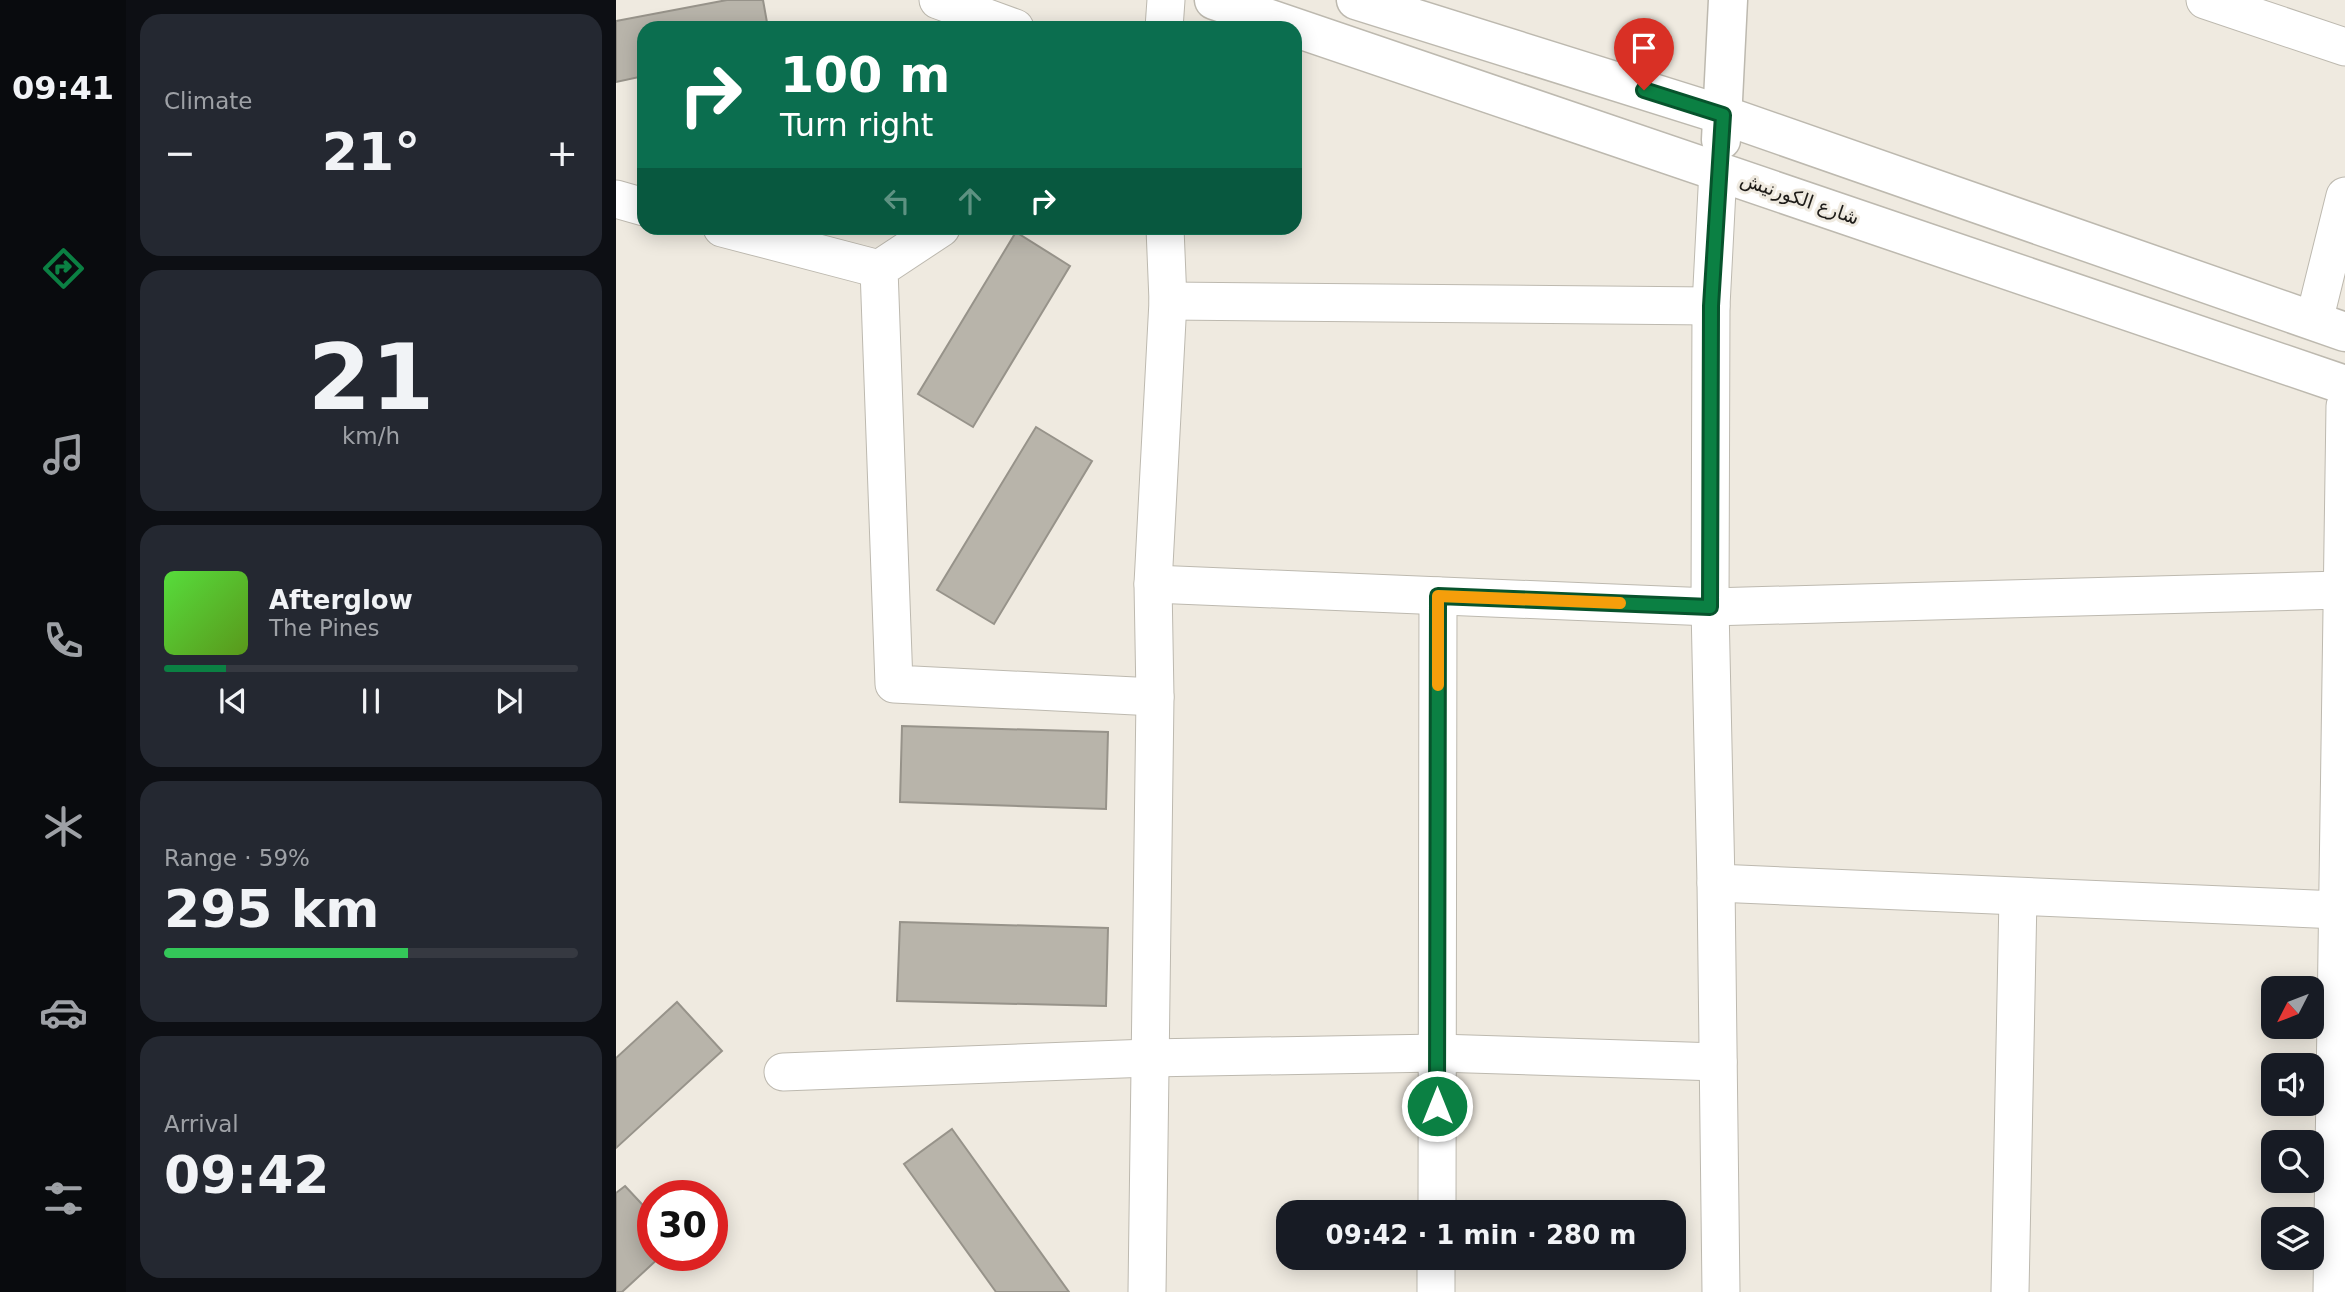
<!DOCTYPE html>
<html lang="en">
<head>
<meta charset="utf-8">
<style>
  :root { --surface:#171b24; --page:#242831; --text:#f1f3f6; --muted:#9ea1a6; --line:#363941; --accent:#0b8043 }
  body { margin:0; font-family:"DejaVu Sans",Cairo,sans-serif; background:var(--page); color:var(--text); height:100vh; display:flex; flex-direction:column; font-size:26px; white-space:nowrap }
  * { box-sizing:border-box; margin:0 }
  p { font-size:23px; color:var(--muted) }
  .icon { flex:none; width:38px; height:38px; fill:none; stroke:currentColor; stroke-width:2; stroke-linecap:round; stroke-linejoin:round }
  .map { position:relative; flex:1; overflow:hidden }
  .panel { display:flex; flex-direction:column; gap:14px; padding:14px; background:#0d0f14; width:490px }
  .panel>* { flex:none }
  .hud { position:absolute; left:21px; top:21px; width:665px; height:214px; border-radius:21px; box-shadow:0 4px 18px #0003; background:#0b6e4f; color:#fff; overflow:hidden }
  .needle { width:46px; rotate:228deg }
  .buttons { position:absolute; left:1645px; top:976px; display:grid; gap:14px }
  .buttons a { display:grid; place-items:center; width:63px; height:63px; border-radius:14px; background:var(--surface); box-shadow:0 4px 18px #0003; font-size:35px }
  .speed { position:absolute; left:21px; top:1180px; display:flex; gap:14px; font-size:35px; font-weight:700; text-align:center }
  .speed>* { display:grid; place-content:center; width:91px; height:91px; border-radius:50%; background:var(--surface); box-shadow:0 4px 18px #0003; line-height:1 }
  .speed .limit { border:10px solid #d22; background:#fff; color:#111 }
  .pin { position:absolute; display:grid; place-items:center; width:60px; height:60px; color:#fff; margin:-72px -30px; border-radius:50% 50% 50% 0; rotate:-45deg; box-shadow:0 0 7px #0007 }
  .pin .icon { rotate:45deg }
  .me { position:absolute; width:77px; margin:-38px; rotate:0deg; stroke-linejoin:round; filter:drop-shadow(0 0 5px #0008) }
  .turn { display:flex; align-items:center; gap:24px; height:147px; padding:0 28px; font-size:32px }
  .turn .icon { width:91px; height:91px; stroke-width:2.5 }
  .turn b { display:block; font-size:49px; line-height:60px }
  .lanes { display:flex; align-items:center; height:66px; padding:0 28px; background:#0003; justify-content:center; gap:35px; direction:ltr }
  .lanes .off { opacity:.35 }
  .big { font-size:52px; font-weight:800; line-height:1.1 }
  .panel .widget { flex:1; display:flex; flex-direction:column; justify-content:center; gap:10px; min-width:0; padding:0 24px; border-radius:21px; background:var(--page) }
  .panel .dial { align-items:center; gap:0 }
  .dial b { font-size:91px; line-height:1 }
  .song { display:flex; align-items:center; gap:21px }
  .cover { width:84px; height:84px; border-radius:10px; background:linear-gradient(135deg,hsl(110 70% 55%),hsl(90 70% 35%)) }
  .played { height:7px; border-radius:4px; background:linear-gradient(90deg,var(--accent) 15%,var(--line) 15%) }
  .keys { display:flex; justify-content:space-around; direction:ltr }
  .heat { display:flex; justify-content:space-between; align-items:center; font-size:38px; direction:ltr }
  .charge { height:10px; border-radius:5px; background:linear-gradient(90deg,#34c759 59%,var(--line) 0) }
  .trip { position:absolute; left:660px; top:1200px; width:410px; height:70px; border-radius:21px; background:var(--surface); box-shadow:0 4px 18px #0003; font-weight:800; line-height:70px; text-align:center }
  main { display:flex; flex:1; min-height:0 }
  .tab-bar { display:flex; flex-direction:column; width:126px; justify-content:space-around; align-items:center; background:#090b0e; color:var(--muted) }
  .tab-bar .icon { width:49px; height:49px }
  .tab-bar .selected { color:var(--accent) }
  .tab-bar b { font-size:32px; color:var(--text) }
  .map>svg:first-child { display:block }
  .building { fill:#b8b4aa; stroke:#97938a; stroke-width:2 }
  .lines { fill:none; stroke-linecap:round; stroke-linejoin:round }
  .minor-casing { stroke:#bdb9af; stroke-width:39 }
  .tertiary-casing { stroke:#bdb9af; stroke-width:41 }
  .minor { stroke:#fff; stroke-width:37 }
  .tertiary { stroke:#fff; stroke-width:38 }
  .route-casing { stroke:#07532c; stroke-width:18 }
  .route { stroke:#0b8043; stroke-width:12 }
  .slow { stroke:#f59e0b; stroke-width:12 }
  .labels { text-anchor:middle; dominant-baseline:central; stroke-width:6; stroke-linejoin:round; paint-order:stroke }
  .street-label { font-size:19px; fill:#1d1b18; stroke:#efeae0 }
</style>
</head>
<body>
<main>
<nav class="tab-bar">
<b>09:41</b>
<svg class="icon selected" aria-label="directions" viewBox="0 0 24 24"><path d="M12 3l9 9-9 9-9-9zM9 14v-3h6M13 9l2 2-2 2"/></svg>
<svg class="icon" aria-label="music" viewBox="0 0 24 24"><path d="M9 18V5l10-2v13"/><circle cx="6" cy="18" r="3"/><circle cx="16" cy="16" r="3"/></svg>
<svg class="icon" aria-label="phone" viewBox="0 0 24 24"><path d="M5 4h4l2 5-3 2q2 4 5 5l2-3 5 2v4C11 20 4 13 5 4z"/></svg>
<svg class="icon" aria-label="climate" viewBox="0 0 24 24"><path d="M12 3v18M4 7l16 10M4 17L20 7"/></svg>
<svg class="icon" aria-label="car" viewBox="0 0 24 24"><path d="M5 17H2v-5l4-1 3-4h7l3 4 3 1v5h-3M9 17h6M6 11h13"/><circle cx="7" cy="17" r="2"/><circle cx="17" cy="17" r="2"/></svg>
<svg class="icon" aria-label="filters" viewBox="0 0 24 24"><path d="M4 7h16M4 17h16"/><circle cx="9" cy="7" r="2"/><circle cx="15" cy="17" r="2"/></svg>
</nav>
<section class="panel">
<div class="widget"><p>Climate</p>
<div class="heat"><a>−</a><b class="big">21°</b><a>+</a></div>
</div>
<div class="widget dial"><b>21</b><p>km/h</p></div>
<div class="widget">
<div class="song"><i class="cover"></i><div><b>Afterglow</b><p>The Pines</p></div></div>
<div class="played"></div>
<div class="keys"><svg class="icon" aria-label="previous" viewBox="0 0 24 24"><path d="M18 5L8 12l10 7zM5 5v14"/></svg><svg class="icon" aria-label="pause" viewBox="0 0 24 24"><path d="M8 5v14M16 5v14"/></svg><svg class="icon" aria-label="next" viewBox="0 0 24 24"><path d="M6 5l10 7-10 7zM19 5v14"/></svg></div>
</div>
<div class="widget"><p>Range · 59%</p><b class="big">295 km</b><div class="charge"></div></div>
<div class="widget"><p>Arrival</p><b class="big">09:42</b></div>
</section>
<div class="map">
<svg width="1729" height="1292" viewBox="0 0 1729 1292">
  <rect width="100%" height="100%" fill="#efeae0"/>
  <g class="building">
    <polygon points="111,0 147,0 152,28 28,28 28,76 0,82 0,21"/>
    <polygon points="400,232 454,266 357,427 302,394"/>
    <polygon points="420,427 476,461 378,624 321,590"/>
    <polygon points="286,726 492,732 490,809 284,802"/>
    <polygon points="284,922 492,928 490,1006 281,1001"/>
    <polygon points="61,1002 106,1051 0,1148 0,1058"/>
    <polygon points="336,1129 453,1292 380,1292 288,1164"/>
    <polygon points="9,1186 37,1216 37,1255 46,1255 6,1292 0,1292 0,1193"/>
  </g>
  <g class="lines">
    <g class="minor-casing">
      <g id="minor">
        <polyline points="322,0 399,28"/>
        <polyline points="1589,0 1729,47"/>
        <polyline points="548,28 550,0"/>
        <polyline points="1102,170 1095,306 1094,607 1100,883 1105,1292"/>
        <polyline points="0,199 28,207"/>
        <polyline points="106,228 263,269"/>
        <polyline points="325,228 263,269 278,684 539,697"/>
        <polyline points="552,301 1095,306"/>
        <polyline points="1698,321 1729,196"/>
        <polyline points="537,584 1094,607 1725,590"/>
        <polyline points="1100,883 1722,910"/>
        <polyline points="167,1072 533,1058 822,1053 1102,1062"/>
        <polyline points="821,1213 822,596"/>
        <polyline points="531,1292 539,697 537,584 552,301 549,228"/>
        <polyline points="820,1292 820,1258"/>
        <polyline points="1394,1292 1402,897"/>
        <polyline points="1716,1292 1729,406"/>
      </g>
    </g>
    <g class="tertiary-casing">
      <g id="tertiary">
        <polyline points="598,0 1729,385"/>
        <polyline points="740,0 1107,115 1729,332"/>
        <polyline points="1105,140 1112,0"/>
      </g>
    </g>
    <use href="#minor" class="minor"/>
    <use href="#tertiary" class="tertiary"/>
  </g>
  <g class="lines">
    <g class="route-casing">
      <polyline id="route" points="821,1106 822,596 1094,607 1095,306 1107,115 1028,90"/>
    </g>
    <use href="#route" class="route"/>
    <polyline class="slow" points="822,685 822,596 1004,603"/>
  </g>
  <g class="labels">
    <g class="street-label">
      <text transform="translate(1184 198) rotate(19)">شارع الكورنيش</text>
    </g>
  </g>
</svg>
<div class="buttons">
<a><svg class="needle" viewBox="-14 -14 28 28"><path d="M0-13l5 13h-10z" fill="#e53935"/><path d="M0 13l5-13h-10z" fill="#9ea1a6"/></svg></a>
<a><svg class="icon" aria-label="sound" viewBox="0 0 24 24"><path d="M4 9h4l5-4v14l-5-4H4zM17 9q2 3 0 6"/></svg></a>
<a><svg class="icon" aria-label="search" viewBox="0 0 24 24"><circle cx="10" cy="10" r="6"/><path d="M15 15l6 6"/></svg></a>
<a><svg class="icon" aria-label="layers" viewBox="0 0 24 24"><path d="M12 4l9 5-9 5-9-5zM3 14l9 5 9-5"/></svg></a>
</div>
<div class="speed"><div class="limit">30</div></div>
<div class="pin" style="left:1028px;top:90px;background:#d93025"><svg class="icon" aria-label="arrive" viewBox="0 0 24 24"><path d="M6 21V4h12l-3 4 3 4H6"/></svg></div>
<svg class="me" style="left:821px;top:1106px" viewBox="-20 -20 40 40"><circle r="17" fill="#0b8043" stroke="#fff" stroke-width="3"/><path d="M0-11L8 9 0 5-8 9z" fill="#fff"/></svg>
<div class="trip">09:42 · 1 min · 280 m</div>
<div class="hud">
<div class="turn"><svg class="icon" aria-label="right" viewBox="0 0 24 24"><path d="M7 20v-9h11M14 6l5 5-5 5"/></svg><div><b>100 m</b>Turn right</div></div>
<div class="lanes"><svg class="icon off" aria-label="left" viewBox="0 0 24 24"><path d="M17 20v-9H6M10 6l-5 5 5 5"/></svg><svg class="icon off" aria-label="ahead" viewBox="0 0 24 24"><path d="M12 20V5M6 11l6-6 6 6"/></svg><svg class="icon" aria-label="right" viewBox="0 0 24 24"><path d="M7 20v-9h11M14 6l5 5-5 5"/></svg></div>
</div>
</div>
</main>
</body>
</html>
